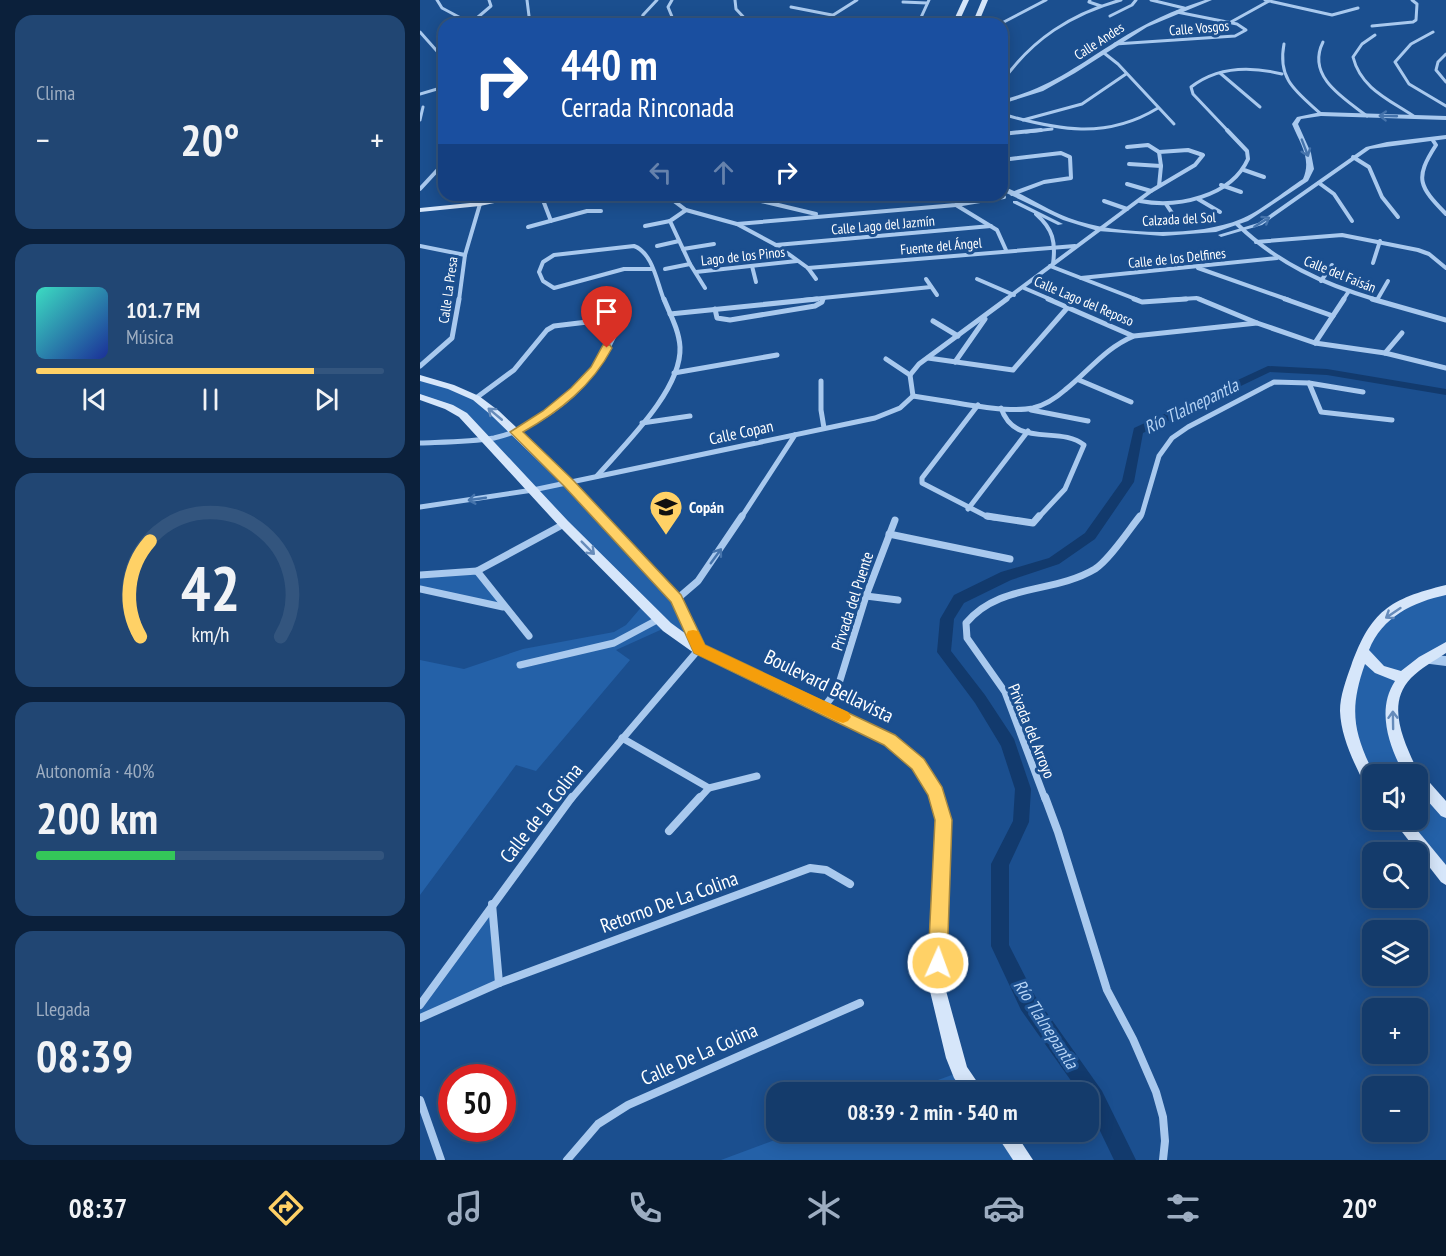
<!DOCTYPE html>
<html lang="es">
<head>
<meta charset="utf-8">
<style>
  :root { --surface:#143b6b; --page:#214673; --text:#f1f3f6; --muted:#9dadc1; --line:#33557e; --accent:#ffd166 }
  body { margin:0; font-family:"PT Sans Narrow",sans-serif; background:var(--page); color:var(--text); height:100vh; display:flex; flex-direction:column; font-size:22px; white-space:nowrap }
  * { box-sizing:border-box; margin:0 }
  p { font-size:20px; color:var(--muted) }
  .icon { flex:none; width:33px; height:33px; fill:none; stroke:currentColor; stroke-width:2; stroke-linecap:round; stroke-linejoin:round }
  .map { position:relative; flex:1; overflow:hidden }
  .side { display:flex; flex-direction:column; gap:15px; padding:15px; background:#0b203b; width:420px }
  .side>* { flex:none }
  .banner { position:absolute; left:18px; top:18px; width:570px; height:183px; border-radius:18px; box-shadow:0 3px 15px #0003,0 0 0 2px var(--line); background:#1a4fa0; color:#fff; overflow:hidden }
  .buttons { position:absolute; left:942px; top:764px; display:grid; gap:12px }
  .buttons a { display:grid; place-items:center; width:66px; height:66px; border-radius:12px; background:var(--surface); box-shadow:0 3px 15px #0003,0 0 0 2px var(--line); font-size:30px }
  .speed { position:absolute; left:18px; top:1064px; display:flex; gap:12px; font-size:30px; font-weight:700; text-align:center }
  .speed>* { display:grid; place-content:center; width:78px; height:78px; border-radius:50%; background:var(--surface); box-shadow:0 3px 15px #0003,0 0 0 2px var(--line); line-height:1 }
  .speed .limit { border:9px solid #d22; background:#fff; color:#111 }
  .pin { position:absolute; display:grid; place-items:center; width:51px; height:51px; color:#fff; margin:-62px -26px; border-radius:50% 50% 50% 0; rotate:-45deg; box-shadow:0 0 6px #0007 }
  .pin .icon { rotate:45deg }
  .me { position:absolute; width:66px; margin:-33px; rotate:2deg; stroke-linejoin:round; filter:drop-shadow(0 0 4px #0008) }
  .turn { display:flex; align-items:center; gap:21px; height:126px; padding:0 24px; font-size:27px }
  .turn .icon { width:78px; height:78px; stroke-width:2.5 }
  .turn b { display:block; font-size:42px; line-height:51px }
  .lanes { display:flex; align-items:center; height:57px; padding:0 24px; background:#0003; justify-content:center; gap:30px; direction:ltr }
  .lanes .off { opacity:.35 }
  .big { font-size:45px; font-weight:600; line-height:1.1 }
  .side .card { flex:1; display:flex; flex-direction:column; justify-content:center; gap:9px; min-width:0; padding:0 21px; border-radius:18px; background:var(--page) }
  .side .dial { align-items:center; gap:0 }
  .dial svg { height:156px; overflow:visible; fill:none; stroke:var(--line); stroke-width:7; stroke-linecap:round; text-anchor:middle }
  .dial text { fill:var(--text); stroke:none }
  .song { display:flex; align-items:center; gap:18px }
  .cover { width:72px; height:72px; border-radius:9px; background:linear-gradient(135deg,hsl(170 70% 55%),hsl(230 70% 35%)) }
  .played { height:6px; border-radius:3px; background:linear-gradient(90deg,var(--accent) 80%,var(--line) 80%) }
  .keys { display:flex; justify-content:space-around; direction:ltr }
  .heat { display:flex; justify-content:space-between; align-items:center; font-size:33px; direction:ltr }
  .charge { height:9px; border-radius:4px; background:linear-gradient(90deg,#34c759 40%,var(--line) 0) }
  .trip { position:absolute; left:346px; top:1082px; width:333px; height:60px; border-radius:18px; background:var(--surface); box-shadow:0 3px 15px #0003,0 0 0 2px var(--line); font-weight:600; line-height:60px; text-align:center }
  .tab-bar { display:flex; height:96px; justify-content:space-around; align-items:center; background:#08182b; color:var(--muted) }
  .tab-bar .icon { width:42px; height:42px }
  .tab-bar .on { color:var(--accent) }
  .tab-bar b { font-size:27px; color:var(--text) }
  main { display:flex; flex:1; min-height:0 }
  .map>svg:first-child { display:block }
  .green { fill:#2461a8 }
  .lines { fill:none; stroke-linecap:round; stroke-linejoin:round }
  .canal { fill:#123a6d; fill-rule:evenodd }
  .minor-far4 { stroke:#a9c9ee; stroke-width:3 }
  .minor-far3 { stroke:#a9c9ee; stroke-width:4 }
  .minor-far2 { stroke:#a9c9ee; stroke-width:5 }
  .minor-far1 { stroke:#a9c9ee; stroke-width:7 }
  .minor { stroke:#a9c9ee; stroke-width:8 }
  .tertiary { fill:#a9c9ee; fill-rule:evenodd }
  .secondary { fill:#d6e6fa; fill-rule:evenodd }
  .oneway { stroke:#4674ac }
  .oneway2 { stroke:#668bba }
  .route { fill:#ffd166; stroke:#a68842; stroke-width:1.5 }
  .slow { fill:#f59e0b }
  .labels { text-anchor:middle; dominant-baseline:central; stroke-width:6; stroke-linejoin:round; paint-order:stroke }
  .far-street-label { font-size:14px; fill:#fff; stroke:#1b4f8f }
  .street-label { font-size:16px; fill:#fff; stroke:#1b4f8f }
  .poi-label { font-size:16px; font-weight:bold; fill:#fff; stroke:#1b4f8f; text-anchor:start }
  .water-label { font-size:18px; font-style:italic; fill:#b5d3f5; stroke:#1b4f8f }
  .near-street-label { font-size:20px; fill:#fff; stroke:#1b4f8f }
</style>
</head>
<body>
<main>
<section class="side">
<div class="card"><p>Clima</p>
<div class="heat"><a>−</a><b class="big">20°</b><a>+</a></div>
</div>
<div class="card">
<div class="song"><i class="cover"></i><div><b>101.7 FM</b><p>Música</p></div></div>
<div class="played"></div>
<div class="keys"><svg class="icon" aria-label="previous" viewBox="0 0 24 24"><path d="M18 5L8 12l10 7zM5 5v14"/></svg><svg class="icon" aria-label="pause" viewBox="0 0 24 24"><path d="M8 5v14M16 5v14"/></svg><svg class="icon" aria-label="next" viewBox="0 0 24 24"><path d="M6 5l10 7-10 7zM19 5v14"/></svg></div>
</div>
<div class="card dial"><svg viewBox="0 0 100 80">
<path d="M14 69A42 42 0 1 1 86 69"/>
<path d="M14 69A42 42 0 0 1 19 20" stroke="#ffd166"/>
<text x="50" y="56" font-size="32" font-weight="700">42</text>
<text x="50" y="72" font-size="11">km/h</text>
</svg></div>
<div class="card"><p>Autonomía · 40%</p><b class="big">200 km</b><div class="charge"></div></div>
<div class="card"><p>Llegada</p><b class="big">08:39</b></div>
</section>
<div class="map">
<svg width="1026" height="1160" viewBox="0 0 1026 1160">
  <rect width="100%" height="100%" fill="#1b4f8f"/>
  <g class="green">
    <polygon points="0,378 56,398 95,432 257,599 279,649 247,627 196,650 210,660 116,771 96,765 0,895 0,660 44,669 103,649 194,632 206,625 224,604 43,416 0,397"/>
    <polygon points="57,571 84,608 0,589 0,575"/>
    <polygon points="1026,590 1026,647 984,677 973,709 992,774 952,774 952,784 940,760 931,736 933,681 943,650 968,615"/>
    <polygon points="998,780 1026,811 1026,877 979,819 998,819"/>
    <polygon points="72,903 79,983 0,1018 0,1005"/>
    <polygon points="540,1072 555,1092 485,1092"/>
    <polygon points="379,1131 583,1131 604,1160 301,1160"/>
  </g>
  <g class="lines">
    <polygon class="canal" points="848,366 907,369 1026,389 1026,395 907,375 850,372 723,433 714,482 675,539 639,564 591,580 544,603 534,619 531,651 565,695 594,739 611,789 609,822 589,865 589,945 615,996 682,1091 716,1160 694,1160 669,1108 669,1092 659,1092 601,1010 571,946 571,864 593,821 595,789 581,746 555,703 517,652 520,619 534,595 581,572 629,558 665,533 702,481 714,428"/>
    <g class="minor-far4">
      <polyline points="17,0 22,8 52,24"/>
      <polyline points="107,0 110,24"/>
      <polyline points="252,0 248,7 255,24"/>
      <polyline points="315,0 316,9 330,24"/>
      <polyline points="670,0 669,2 681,6"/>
      <polyline points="731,0 764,8"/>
      <polyline points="845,0 912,15 938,8"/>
      <polyline points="483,2 507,3"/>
      <polyline points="371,7 412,15"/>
      <polyline points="690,16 712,5 716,0"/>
      <polyline points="459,21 498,23"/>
      <polyline points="811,22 849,1"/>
      <polyline points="51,23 71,6 69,0"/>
      <polyline points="220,24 223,15 237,0"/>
      <polyline points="399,24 437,0"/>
      <polyline points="498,24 509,0"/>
      <polyline points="580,24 626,0"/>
      <polyline points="952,26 993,22 996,20 997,4 992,0"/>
      <polyline points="0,32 24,59"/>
      <polyline points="1013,32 991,44 975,62 989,84 1026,106"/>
      <path d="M955,35L942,44L933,57C941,89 970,100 995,117"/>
      <path d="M903,42C886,76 923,98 947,116"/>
      <polyline points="695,44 815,36 826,30 817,24 757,12"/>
      <path d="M864,44C857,80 877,92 901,114"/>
      <polyline points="684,53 698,64 754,124"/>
      <polyline points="1026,54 1018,62 1016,70 1026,82"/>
      <polyline points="800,73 840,107"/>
      <path d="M582,82C612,39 651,14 701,0"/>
      <polyline points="0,94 24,87"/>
      <path d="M582,114C637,130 686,140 738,108"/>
      <polyline points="0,120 3,107"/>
      <polyline points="603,120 662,104 706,74"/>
      <polyline points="606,132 632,129"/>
      <path d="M809,132L773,94L771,87C798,66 830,66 862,74"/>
    </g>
    <g class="minor-far3">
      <polyline points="582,134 621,130"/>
      <path d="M1012,139L1016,145C994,179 999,186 1026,214"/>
      <polyline points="707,147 728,145 739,152"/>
      <polyline points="933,157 949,167 962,197 978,217"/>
      <polyline points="582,160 641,153 650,157 651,178 624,182 592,194"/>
      <polyline points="709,164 741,166"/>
      <polyline points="824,170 844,177"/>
      <polyline points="899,183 914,194 932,221"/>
      <polyline points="707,184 731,191"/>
      <polyline points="801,185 821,192"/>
      <polyline points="0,189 24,163"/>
      <polyline points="121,195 131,221"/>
      <polyline points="246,195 266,210 317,224 356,245 388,268 396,279"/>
      <polyline points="316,195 396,214"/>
      <polyline points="778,199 800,212"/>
      <polyline points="684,201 707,209"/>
      <path d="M720,201C757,208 811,197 828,159L827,151L807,130"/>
      <polyline points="746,204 754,216"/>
      <polyline points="536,205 577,230 586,250"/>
      <polyline points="266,210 250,221 270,264 285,288"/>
      <path d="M616,214C633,229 636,242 633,264"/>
      <polyline points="317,224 536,205 584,197"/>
      <path d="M817,224C857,263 903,284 957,300"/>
      <polyline points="225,226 250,221"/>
      <polyline points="108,227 167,211 181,211"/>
      <polyline points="836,242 922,235 998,250 1009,254 1026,268"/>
      <polyline points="356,245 571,226"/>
      <polyline points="0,246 45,255"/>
      <polyline points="237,246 259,241"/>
      <polyline points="263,249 294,244"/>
      <polyline points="953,263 960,241"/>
      <polyline points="332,266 336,282"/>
      <polyline points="630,266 718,300"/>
      <polyline points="388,268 655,246"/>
      <polyline points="778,268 869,300"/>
      <path d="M232,269H204L134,288L123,281L119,272L123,262L134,255L214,246C233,253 237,283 244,300"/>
      <polyline points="245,269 270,264"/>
      <polyline points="276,272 377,261"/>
      <polyline points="661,278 857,258"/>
      <polyline points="506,279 517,295"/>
      <polyline points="557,279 594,295"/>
      <polyline points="901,281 912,265"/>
      <polyline points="604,288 632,300"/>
      <polyline points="39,300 45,255 60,204"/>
      <polyline points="383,300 511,287"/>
      <polyline points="402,300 403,298"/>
      <polyline points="585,300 731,191 775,165 783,155 768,150 739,152 741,166 739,186"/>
      <polyline points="746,300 777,298 782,300"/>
      <polyline points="923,300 929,291"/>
      <polyline points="957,300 968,281"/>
    </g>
    <g class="minor-far2">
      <polyline points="628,299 713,336"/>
      <polyline points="714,299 722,302 766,299"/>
      <polyline points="779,299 837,323 895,343 965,353 1026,368"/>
      <polyline points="865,299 913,316"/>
      <polyline points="952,299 1026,320"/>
      <polyline points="295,309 297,318 310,320 395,306 402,302 403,299"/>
      <polyline points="250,314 397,299"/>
      <polyline points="513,321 538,336"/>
      <polyline points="895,343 924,299"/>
      <polyline points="965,353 982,333"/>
      <polyline points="508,358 593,370 648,307"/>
      <polyline points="466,359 490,375"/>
      <polyline points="535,362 565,319"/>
      <polyline points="0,366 32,338 39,299"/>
      <polyline points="254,373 357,355"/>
      <polyline points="659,380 711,402"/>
      <polyline points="401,381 401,410 404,428"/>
      <polyline points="889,383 901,412 972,420"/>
      <polyline points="493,396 490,375 499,364 587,299"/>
      <path d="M493,396C524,400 585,414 613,408C625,405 636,398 645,390C669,371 685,348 714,336L837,323"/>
      <polyline points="558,405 502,478 502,483 568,517 575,518"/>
      <path d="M581,408C595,449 640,425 664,445L645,489L618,518"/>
      <polyline points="611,410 668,421"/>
      <polyline points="222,423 270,416"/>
      <path d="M0,443C25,442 50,442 74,438C114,429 155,399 178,365C186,353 192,340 198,328L197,322L184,320L134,326L127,330L94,370L56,398"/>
      <path d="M177,476C204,445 262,390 260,347C259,330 250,314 244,299"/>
      <polyline points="0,507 113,490 455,418 480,408 493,396"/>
      <polyline points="548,509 608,431"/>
      <polyline points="321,518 375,435"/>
      <polyline points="719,518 722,514 739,456 752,438 768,427 854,382 889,383 943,392"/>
    </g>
    <g class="minor-far1">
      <polyline points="567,516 613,523 619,516"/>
      <polyline points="469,534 590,559"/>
      <polyline points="57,571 144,524"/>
      <polyline points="0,575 57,571 109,636"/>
      <polyline points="0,589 83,607"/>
      <polyline points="446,596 478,600"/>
      <polyline points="257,599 278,581 322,516"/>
      <polyline points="100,665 194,643 239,619"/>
      <polyline points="404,707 417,690 446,596 475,520"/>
      <polyline points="202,738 289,788"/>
      <polyline points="151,799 279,649"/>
      <polyline points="279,799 289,788 337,776"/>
      <path d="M625,799L585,692L547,638L546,623C579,583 633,594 675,569C690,559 708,531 720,516"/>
    </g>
    <g class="minor">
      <polyline points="625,797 638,832 687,990 713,1039 736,1092 743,1117 745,1141 743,1160"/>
      <polyline points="249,831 280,797"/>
      <polyline points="72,904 79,983"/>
      <polyline points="0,1005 152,797"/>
      <polyline points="0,1018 79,983 390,868 406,870 430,884"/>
      <polyline points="0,1100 21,1160"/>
      <polyline points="147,1160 178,1124 208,1105 440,1003"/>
    </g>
    <g class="tertiary">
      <path d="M785,0H792L727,27L655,73L623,91L582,104V100C629,88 657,66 697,41C725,23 754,10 785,0Z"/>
      <path d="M901,112L1026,116V120L901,116L881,119L878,124L891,153L894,169L888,181L828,221L796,232L743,236L678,231L643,220L582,191V186C605,194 626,210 649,218C695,235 776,238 821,219C839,212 866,190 883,179C892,159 880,143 872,124L877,117Z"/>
      <polygon points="1026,135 1026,139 950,149 842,225 801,237 798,235 838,223 946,147 967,142"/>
      <polygon points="593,201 597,201 643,224 638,225 593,203"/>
      <polygon points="1006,655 1026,656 1026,666 1002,663 1000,660 1002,657"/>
    </g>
    <g class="secondary">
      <polygon points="543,0 549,0 538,24 532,24"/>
      <polygon points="562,0 568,0 558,24 552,24"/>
      <polygon points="97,195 113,195 60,206 0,212 0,208 60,202"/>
      <polygon points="0,375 34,385 59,396 79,411 152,480 261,596 284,646 474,736 503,760 523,793 530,820 525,987 547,1067 564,1092 544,1092 534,1078 526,1058 509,987 516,820 509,795 493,768 464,744 274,653 243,631 140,527 39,417 25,409 0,400 0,394 33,405 47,413 148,521 251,623 266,634 252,602 144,486 71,415 53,400 28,389 0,381"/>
      <path d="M1026,585V595C993,602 962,617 949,650L964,666L981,671L999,657L1026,642V653C1014,661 1001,668 991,678C964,706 986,745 999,774L1003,775L1026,801V818L1021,816L998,790V774H984C969,746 956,710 975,681L955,673L945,664C929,709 933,732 954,774H952V790L947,789C935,765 921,738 920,711C920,696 926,680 931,666C951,611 969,599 1026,585Z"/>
      <polygon points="972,819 988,819 1026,865 1026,885 1021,882"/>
      <polygon points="574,1131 594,1131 613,1160 593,1160"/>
    </g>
  </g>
  <defs><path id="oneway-shaft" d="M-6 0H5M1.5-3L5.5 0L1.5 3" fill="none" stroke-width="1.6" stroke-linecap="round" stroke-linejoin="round" transform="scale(1.5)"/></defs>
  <g class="oneway">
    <use href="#oneway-shaft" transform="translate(968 116) rotate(-178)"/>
    <use href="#oneway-shaft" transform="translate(885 148) rotate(69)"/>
    <use href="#oneway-shaft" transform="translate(842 222) rotate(-32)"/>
    <use href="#oneway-shaft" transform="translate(57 499) rotate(172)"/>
    <use href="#oneway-shaft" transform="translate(296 556) rotate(-54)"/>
  </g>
  <g class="oneway2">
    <use href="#oneway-shaft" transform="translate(75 414) rotate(-140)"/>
    <use href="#oneway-shaft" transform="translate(168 548) rotate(45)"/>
    <use href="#oneway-shaft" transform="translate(973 613) rotate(146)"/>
    <use href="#oneway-shaft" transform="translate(973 720) rotate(-91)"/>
  </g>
  <path class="route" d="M183,345H190L192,348C172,386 140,411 103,432L153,480L261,595L285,645L475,735L504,759L522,787L532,820L527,963L524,970L518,973L511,970L508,963L515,820L508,795L492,769L464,745L274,653L251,602L144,486L90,432L123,411L151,388L171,367Z"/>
  <polygon class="slow" points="273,630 278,631 285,645 428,712 431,717 428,721 423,723 417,721 274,653 266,635 268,631"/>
  <defs>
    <g id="school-pin" transform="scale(1.725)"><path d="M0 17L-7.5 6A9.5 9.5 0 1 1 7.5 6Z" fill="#ffd166" stroke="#1b4f8f"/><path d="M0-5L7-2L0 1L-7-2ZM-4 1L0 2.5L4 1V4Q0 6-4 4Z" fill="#111"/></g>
  </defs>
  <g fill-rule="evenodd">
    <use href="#school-pin" x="246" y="507"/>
  </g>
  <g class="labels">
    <g class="far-street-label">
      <text transform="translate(779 28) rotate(-5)">Calle Vosgos</text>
      <text transform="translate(679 41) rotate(-33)">Calle Andes</text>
      <text transform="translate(759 219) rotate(-3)">Calzada del Sol</text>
      <text transform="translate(463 225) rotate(-5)">Calle Lago del Jazmín</text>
      <text transform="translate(521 246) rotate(-5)">Fuente del Ángel</text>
      <text transform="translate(323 256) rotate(-6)">Lago de los Pinos</text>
      <text transform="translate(757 258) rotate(-6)">Calle de los Delfines</text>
      <text transform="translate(920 274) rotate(22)">Calle del Faisán</text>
      <text transform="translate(28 290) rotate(-82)">Calle La Presa</text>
      <text transform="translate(664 301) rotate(23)">Calle Lago del Reposo</text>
    </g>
    <g class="street-label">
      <text transform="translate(321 432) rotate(-12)">Calle Copan</text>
      <text transform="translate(432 601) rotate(-72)">Privada del Puente</text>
      <text transform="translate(612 731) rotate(68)">Privada del Arroyo</text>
    </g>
    <g class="poi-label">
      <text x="269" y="507">Copán</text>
    </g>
    <g class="water-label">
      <text transform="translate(771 406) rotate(-26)">Río Tlalnepantla</text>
      <text transform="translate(626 1024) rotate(57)">Río Tlalnepantla</text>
    </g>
    <g class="near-street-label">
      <text transform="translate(409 686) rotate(26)">Boulevard Bellavista</text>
      <text transform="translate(121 813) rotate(-52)">Calle de la Colina</text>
      <text transform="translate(249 902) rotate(-20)">Retorno De La Colina</text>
      <text transform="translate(279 1054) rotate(-24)">Calle De La Colina</text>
    </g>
  </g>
</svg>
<div class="buttons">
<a><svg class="icon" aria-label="sound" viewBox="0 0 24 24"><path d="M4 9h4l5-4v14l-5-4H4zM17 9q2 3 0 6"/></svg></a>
<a><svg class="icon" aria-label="search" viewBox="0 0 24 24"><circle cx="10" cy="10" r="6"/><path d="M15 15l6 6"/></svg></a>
<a><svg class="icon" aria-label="layers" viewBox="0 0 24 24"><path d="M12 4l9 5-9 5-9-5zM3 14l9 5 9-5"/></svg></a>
<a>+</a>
<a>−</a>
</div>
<div class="speed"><div class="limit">50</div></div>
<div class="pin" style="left:187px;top:348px;background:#d93025"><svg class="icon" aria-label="arrive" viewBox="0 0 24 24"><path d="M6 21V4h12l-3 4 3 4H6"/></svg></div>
<svg class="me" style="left:518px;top:963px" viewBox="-20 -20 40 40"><circle r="17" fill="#ffd166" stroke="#fff" stroke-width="3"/><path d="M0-11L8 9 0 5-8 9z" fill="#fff"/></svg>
<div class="trip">08:39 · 2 min · 540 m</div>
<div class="banner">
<div class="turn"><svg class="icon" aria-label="right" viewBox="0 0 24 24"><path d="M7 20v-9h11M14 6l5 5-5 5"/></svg><div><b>440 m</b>Cerrada Rinconada</div></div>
<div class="lanes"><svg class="icon off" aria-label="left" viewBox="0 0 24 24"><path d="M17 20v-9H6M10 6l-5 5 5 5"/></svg><svg class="icon off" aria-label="ahead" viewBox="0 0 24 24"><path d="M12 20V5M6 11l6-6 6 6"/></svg><svg class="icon" aria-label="right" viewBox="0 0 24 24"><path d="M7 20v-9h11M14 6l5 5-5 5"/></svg></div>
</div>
</div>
</main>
<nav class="tab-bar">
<b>08:37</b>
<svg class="icon on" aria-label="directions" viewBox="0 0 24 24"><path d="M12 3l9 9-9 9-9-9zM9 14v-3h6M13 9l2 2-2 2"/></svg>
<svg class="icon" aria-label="music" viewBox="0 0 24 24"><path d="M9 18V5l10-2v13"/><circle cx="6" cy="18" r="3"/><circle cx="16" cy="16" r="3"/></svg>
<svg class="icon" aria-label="phone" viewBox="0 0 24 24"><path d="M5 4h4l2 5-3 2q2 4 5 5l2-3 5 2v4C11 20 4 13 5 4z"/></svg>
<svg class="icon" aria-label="climate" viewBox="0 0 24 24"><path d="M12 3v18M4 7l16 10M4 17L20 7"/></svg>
<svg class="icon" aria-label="car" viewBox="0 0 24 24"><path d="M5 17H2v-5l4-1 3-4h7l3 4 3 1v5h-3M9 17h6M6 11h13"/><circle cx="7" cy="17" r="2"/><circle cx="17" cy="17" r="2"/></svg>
<svg class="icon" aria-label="filters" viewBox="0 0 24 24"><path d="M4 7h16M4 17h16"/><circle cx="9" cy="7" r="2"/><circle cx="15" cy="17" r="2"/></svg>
<b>20°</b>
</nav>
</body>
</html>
